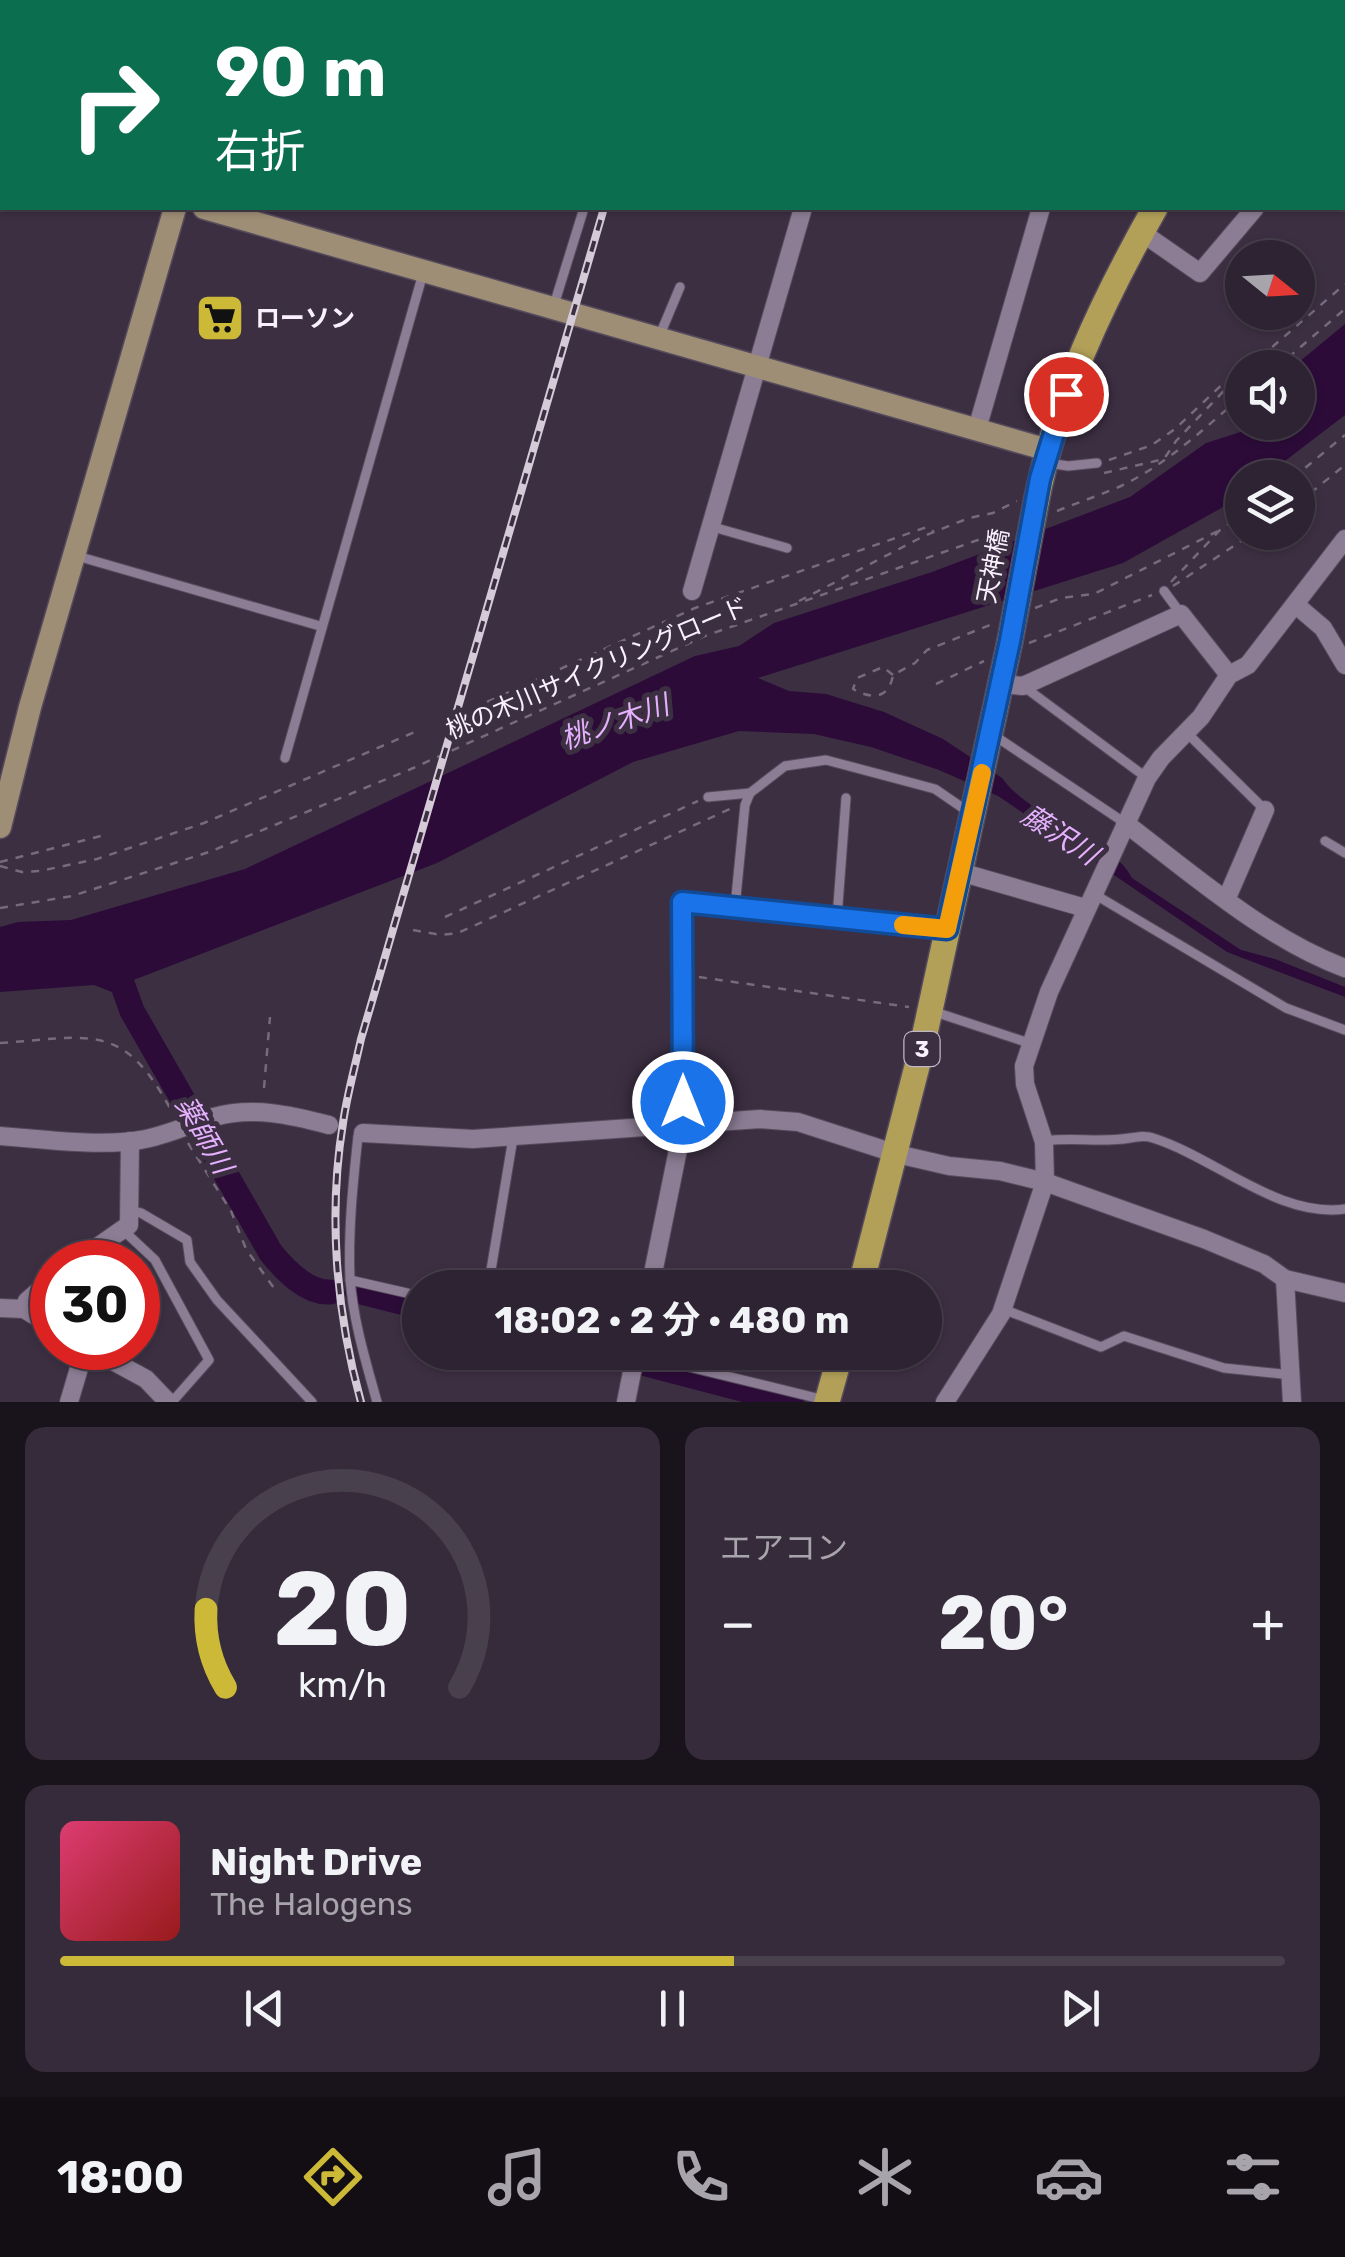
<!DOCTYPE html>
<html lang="ja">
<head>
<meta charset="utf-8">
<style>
  :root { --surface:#2d2332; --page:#352b3a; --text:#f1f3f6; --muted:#a7a4ac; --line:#48404d; --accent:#cdb938 }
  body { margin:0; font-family:Rubik,"Noto Sans JP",sans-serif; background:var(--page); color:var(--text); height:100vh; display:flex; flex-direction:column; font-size:38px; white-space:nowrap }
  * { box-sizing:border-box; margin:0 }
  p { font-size:32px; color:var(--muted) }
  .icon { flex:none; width:55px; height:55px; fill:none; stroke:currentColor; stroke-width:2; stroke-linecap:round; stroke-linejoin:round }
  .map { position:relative; height:1402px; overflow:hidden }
  .sheet { display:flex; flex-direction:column; gap:25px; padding:25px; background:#19131c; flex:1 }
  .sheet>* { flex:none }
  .banner { position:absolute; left:0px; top:0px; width:1345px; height:210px; box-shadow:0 2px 8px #0004,0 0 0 2px var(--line); background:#0b6e4f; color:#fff; overflow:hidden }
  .needle { width:65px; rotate:108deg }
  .buttons { position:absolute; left:1225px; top:240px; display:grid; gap:20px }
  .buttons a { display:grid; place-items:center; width:90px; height:90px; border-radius:50%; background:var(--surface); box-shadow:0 2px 8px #0004,0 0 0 2px var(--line); font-size:50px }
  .speed { position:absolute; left:30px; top:1240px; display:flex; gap:20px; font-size:50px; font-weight:700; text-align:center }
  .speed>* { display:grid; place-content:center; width:130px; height:130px; border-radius:50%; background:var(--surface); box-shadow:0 2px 8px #0004,0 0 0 2px var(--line); line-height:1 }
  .speed .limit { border:15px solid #d22; background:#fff; color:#111 }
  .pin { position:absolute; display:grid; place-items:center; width:85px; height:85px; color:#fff; margin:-42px; border:5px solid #fff; border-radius:50%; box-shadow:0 2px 10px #0007 }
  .me { position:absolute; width:110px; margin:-55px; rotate:0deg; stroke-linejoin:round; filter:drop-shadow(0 0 8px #0008) }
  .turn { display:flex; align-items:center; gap:35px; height:210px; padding:0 50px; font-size:45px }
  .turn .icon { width:130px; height:130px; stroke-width:2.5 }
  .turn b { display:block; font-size:70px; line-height:85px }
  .big { font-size:75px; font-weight:700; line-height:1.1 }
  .sheet .widget { flex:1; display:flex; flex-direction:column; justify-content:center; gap:15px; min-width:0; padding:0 35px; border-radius:20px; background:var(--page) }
  .sheet .dial { align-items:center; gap:0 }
  .dial svg { height:260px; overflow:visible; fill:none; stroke:var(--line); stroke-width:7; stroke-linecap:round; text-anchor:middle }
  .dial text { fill:var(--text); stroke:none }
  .song { display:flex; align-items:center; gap:30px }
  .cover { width:120px; height:120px; border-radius:15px; background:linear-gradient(135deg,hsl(340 70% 55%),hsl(0 70% 35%)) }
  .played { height:10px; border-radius:5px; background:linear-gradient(90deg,var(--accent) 55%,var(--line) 55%) }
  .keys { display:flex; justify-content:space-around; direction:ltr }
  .heat { display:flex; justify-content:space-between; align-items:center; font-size:55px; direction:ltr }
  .sheet .tiles { flex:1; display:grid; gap:25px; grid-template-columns:1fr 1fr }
  .widget:last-child { grid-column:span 2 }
  .trip { position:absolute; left:402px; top:1270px; width:540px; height:100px; border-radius:50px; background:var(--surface); box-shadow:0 2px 8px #0004,0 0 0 2px var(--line); font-weight:700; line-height:100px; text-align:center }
  .tab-bar { display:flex; height:160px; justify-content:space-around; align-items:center; background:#120e14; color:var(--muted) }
  .tab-bar .icon { width:70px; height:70px }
  .tab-bar .selected { color:var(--accent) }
  .tab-bar b { font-size:45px; color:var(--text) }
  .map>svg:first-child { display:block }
  .water { fill:#2c0b39 }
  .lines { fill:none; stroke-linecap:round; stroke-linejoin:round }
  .river { stroke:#2c0b39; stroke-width:25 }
  .lane-casing { stroke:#564b5c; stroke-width:11 }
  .street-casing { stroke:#564b5c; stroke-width:20 }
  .secondary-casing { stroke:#564b5c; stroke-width:25 }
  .primary-casing { stroke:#564b5c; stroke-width:28 }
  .path { stroke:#766a7c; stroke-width:2.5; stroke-dasharray:8 8; stroke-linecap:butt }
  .lane { stroke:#8c7d94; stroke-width:9 }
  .street { stroke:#8c7d94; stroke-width:18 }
  .secondary { stroke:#9f8e76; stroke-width:22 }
  .primary { stroke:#b2a059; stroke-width:25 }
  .rail-casing { stroke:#d4cad8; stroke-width:8 }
  .rail { stroke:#3c2f42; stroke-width:4; stroke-dasharray:11; stroke-linecap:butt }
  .primary-bridge-casing { stroke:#564b5c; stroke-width:28; stroke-linecap:butt }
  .primary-bridge { stroke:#b2a059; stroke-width:25 }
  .route-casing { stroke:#114b97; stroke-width:25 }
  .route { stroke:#1a73e8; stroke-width:18 }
  .slow { stroke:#f59e0b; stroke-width:18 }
  .labels { text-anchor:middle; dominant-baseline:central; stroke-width:10; stroke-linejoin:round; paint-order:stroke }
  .shield { fill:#3c2f42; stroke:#c0b6c5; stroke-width:2.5 }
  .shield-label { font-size:22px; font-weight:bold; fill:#f9f0fd }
  .poi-label { font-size:25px; font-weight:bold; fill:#f9f0fd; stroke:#3c2f42; text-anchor:start }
  .street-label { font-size:25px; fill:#f9f0fd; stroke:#3c2f42 }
  .water-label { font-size:28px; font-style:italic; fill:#e5b1fe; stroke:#3c2f42 }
</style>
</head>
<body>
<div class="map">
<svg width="1345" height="1402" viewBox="0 0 1345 1402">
  <rect width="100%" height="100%" fill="#3c2f42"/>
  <path class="water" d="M1345,324V415L1264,477L1242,478V494L1232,502L1123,563L758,678L789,691L826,694L884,712L943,739L1002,778C1033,821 1110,836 1132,878L1241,950L1275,959L1345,987V997L1227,952L998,796L939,770L871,747L814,734L739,731L633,762L437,863L131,981L127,998L94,985L0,992V927L18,922L71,920L245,869L695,656L739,646L774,623L932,572L1130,497L1206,443L1250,429L1248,423L1298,422V368L1293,367Z"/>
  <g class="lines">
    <g class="river">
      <path d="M117,969L132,1011L271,1253C285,1270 306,1293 330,1292"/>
      <polyline points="357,1291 420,1307"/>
      <polyline points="600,1352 792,1402"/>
    </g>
    <g class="lane-casing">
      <g id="lane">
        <polyline points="645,2 646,0"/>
        <polyline points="554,305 584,208"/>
        <polyline points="659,337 680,287"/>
        <polyline points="1048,463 1068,466 1097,463"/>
        <polyline points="713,527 787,548"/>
        <polyline points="77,556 320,626"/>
        <polyline points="1164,591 1181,614"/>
        <polyline points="1023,686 1147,778"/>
        <polyline points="1185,731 1265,810"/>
        <polyline points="992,734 1125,823"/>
        <polyline points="285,758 424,270"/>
        <polyline points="708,797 750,793 785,766 826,760 935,789 970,813"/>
        <polyline points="1325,841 1345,853"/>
        <polyline points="1094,894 1286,1008 1345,1030"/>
        <polyline points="735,907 745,805 750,793"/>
        <polyline points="837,918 846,798"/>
        <polyline points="932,1011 1029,1043"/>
        <path d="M363,1133L358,1136C353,1183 348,1231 350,1278C353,1320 366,1362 377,1402"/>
        <path d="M1045,1141C1073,1137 1101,1143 1130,1138C1138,1137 1145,1135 1153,1138C1216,1158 1278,1218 1345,1209"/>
        <polyline points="131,1211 141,1213 187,1240 190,1262 217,1300 312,1402"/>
        <polyline points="123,1230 155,1260 209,1360 172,1402"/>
        <polyline points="350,1280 420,1296"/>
        <polyline points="488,1288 513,1138"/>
        <polyline points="1003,1309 1101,1347 1124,1336 1224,1368 1292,1375"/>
        <polyline points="636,1354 825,1400"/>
      </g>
    </g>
    <g class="street-casing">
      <g id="street">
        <polyline points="691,2 692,0"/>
        <polyline points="864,2 864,0"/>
        <polyline points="1101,2 1101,0"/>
        <polyline points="1342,98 1345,95"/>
        <polyline points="1141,232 1200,273 1255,208"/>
        <polyline points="977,429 1041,208"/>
        <polyline points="692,591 803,208"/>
        <polyline points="1296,605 1323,628 1345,665"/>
        <polyline points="1000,684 1023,686 1181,614 1229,675"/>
        <path d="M1125,823C1191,873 1266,939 1345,968"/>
        <polyline points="960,872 1085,908"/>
        <polyline points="1226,900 1265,810"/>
        <polyline points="363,1133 473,1139 760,1119 798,1122 897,1154 949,1166 1000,1171 1045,1182 1204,1239 1264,1264 1285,1279 1345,1293"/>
        <path d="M0,1136C43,1139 98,1147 140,1140C166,1136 189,1124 214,1117C252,1106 291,1115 329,1125"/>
        <polyline points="76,1262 129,1225 130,1141"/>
        <polyline points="1285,1279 1292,1402"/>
        <polyline points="650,1288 683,1125 682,902 947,929"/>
        <polyline points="0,1308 24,1309 52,1326"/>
        <polyline points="24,1309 27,1301 52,1279"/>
        <polyline points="89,1348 146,1379 168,1402"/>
        <polyline points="69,1402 85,1348"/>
        <polyline points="626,1402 636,1352"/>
        <polyline points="945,1402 1001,1314 1045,1182 1044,1142 1025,1084 1024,1066 1049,992 1147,778 1161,758 1201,717 1229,675 1248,665 1345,539"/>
      </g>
    </g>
    <g class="secondary-casing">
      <g id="secondary">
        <polyline points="236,2 236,0"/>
        <polyline points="0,145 2,145"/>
        <polyline points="204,208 1048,450"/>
        <polyline points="0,827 30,707 175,208"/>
      </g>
    </g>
    <g class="primary-casing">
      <g id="primary">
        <polyline points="1271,2 1272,0"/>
        <path d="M1036,503C1056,398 1103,300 1155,208"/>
        <polyline points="860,1288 922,1047 1010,641"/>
        <polyline points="827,1402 841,1352"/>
      </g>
    </g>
    <g class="path">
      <polyline points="1248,368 1345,284"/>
      <polyline points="1276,368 1345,309"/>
      <polyline points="1109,460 1152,445 1175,429 1229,378 1242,372"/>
      <polyline points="1104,473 1164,459 1176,441 1237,377"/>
      <polyline points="1293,478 1345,435"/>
      <polyline points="1298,503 1345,465"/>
      <path d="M1057,511C1079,502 1101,495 1123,485C1168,463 1205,428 1242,396"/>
      <polyline points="1171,582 1220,530 1242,514"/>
      <polyline points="1173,586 1255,532"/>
      <polyline points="799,601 924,536 969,518 993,513 1017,501"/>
      <polyline points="1035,608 1061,598 1094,594 1220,530"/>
      <polyline points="1029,643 1152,595"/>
      <path d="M893,675L883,667L857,678L853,689C872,700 889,699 893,675L915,663L927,650L995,623"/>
      <polyline points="936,684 984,661"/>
      <polyline points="487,702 695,608 927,527 934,532"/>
      <polyline points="0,862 101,836"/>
      <polyline points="0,866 22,872 40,871 97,859 204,823 417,731"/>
      <polyline points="0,908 72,896 209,852 411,769 705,636 1012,528"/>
      <polyline points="445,917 698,801"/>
      <polyline points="413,930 441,935 458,933 732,808"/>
      <polyline points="699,977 909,1007"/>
      <path d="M0,1043C92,1037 124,1020 173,1114"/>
      <polyline points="264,1088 270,1017"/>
      <polyline points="188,1143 231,1211 246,1249 274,1288"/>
    </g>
    <use href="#lane" class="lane"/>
    <use href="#street" class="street"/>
    <use href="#secondary" class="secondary"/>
    <use href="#primary" class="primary"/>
    <g class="rail-casing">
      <g id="rail">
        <polyline points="675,2 676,0"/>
        <path d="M361,1402C336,1312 328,1215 343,1123C347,1095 355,1067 361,1039L604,208"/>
      </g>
    </g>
    <use href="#rail" class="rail"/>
    <g class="primary-bridge-casing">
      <polyline id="primary-bridge" points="1010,641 1036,503"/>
    </g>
    <use href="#primary-bridge" class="primary-bridge"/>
  </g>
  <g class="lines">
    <g class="route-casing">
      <polyline id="route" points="683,1102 682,902 947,929 1010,641 1040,479 1066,394"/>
    </g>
    <use href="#route" class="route"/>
    <polyline class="slow" points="903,925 947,929 982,773"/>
  </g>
  <defs>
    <g id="supermarket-square" transform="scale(2.5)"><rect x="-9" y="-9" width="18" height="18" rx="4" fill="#cdb938" stroke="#3c2f42"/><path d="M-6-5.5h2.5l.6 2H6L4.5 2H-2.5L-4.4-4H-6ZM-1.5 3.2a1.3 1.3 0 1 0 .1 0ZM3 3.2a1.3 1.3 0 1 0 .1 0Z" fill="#111"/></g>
  </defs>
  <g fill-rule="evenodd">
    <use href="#supermarket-square" x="220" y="318"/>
  </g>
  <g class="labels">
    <rect class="shield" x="904.5" y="1032" width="35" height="34" rx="8"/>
    <g class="shield-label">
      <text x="922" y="1049">3</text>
    </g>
    <g class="poi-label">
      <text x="255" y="318">ローソン</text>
    </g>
    <g class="street-label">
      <text transform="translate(993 566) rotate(-79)">天神橋</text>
      <text transform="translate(597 668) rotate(-23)">桃の木川サイクリングロード</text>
    </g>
    <g class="water-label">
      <text transform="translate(615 722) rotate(-19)">桃ノ木川</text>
      <text transform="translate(1060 835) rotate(33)">藤沢川</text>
      <text transform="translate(204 1135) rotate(60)">薬師川</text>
    </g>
  </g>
</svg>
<div class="buttons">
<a><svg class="needle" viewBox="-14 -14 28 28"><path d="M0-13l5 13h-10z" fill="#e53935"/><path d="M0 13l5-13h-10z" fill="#a7a4ac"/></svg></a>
<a><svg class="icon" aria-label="sound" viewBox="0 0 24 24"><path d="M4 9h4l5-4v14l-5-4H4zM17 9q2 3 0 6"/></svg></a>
<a><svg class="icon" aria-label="layers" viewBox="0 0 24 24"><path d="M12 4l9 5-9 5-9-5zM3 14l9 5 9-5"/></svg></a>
</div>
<div class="speed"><div class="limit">30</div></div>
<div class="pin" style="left:1066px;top:394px;background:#d93025"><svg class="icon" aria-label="arrive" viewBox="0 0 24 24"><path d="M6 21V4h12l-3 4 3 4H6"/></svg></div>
<svg class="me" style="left:683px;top:1102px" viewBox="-20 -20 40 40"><circle r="17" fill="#1a73e8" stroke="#fff" stroke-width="3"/><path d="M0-11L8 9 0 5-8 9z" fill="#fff"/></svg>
<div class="trip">18:02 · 2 分 · 480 m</div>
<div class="banner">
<div class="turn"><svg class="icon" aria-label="right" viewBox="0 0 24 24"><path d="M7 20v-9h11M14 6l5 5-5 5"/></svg><div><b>90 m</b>右折</div></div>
</div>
</div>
<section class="sheet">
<div class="tiles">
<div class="widget dial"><svg viewBox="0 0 100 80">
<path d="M14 69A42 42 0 1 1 86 69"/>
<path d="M14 69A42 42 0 0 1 8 45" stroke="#cdb938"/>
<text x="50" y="56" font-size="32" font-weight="700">20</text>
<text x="50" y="72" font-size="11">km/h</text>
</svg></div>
<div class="widget"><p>エアコン</p>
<div class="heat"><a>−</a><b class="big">20°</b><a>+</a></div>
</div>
<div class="widget">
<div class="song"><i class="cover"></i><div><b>Night Drive</b><p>The Halogens</p></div></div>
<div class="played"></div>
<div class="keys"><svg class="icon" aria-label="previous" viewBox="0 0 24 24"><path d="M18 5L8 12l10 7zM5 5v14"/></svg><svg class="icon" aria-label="pause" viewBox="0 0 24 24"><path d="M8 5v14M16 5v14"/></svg><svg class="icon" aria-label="next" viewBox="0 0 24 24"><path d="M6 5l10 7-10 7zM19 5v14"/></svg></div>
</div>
</div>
</section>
<nav class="tab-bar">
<b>18:00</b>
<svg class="icon selected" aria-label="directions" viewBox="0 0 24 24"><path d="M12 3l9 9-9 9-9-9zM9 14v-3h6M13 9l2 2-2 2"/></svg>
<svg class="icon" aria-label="music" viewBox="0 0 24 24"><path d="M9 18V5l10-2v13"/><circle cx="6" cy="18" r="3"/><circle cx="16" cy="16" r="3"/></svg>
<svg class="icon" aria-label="phone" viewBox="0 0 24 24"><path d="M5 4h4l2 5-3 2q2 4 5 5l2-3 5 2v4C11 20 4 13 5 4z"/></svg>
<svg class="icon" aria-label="climate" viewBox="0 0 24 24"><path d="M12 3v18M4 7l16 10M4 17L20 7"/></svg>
<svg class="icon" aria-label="car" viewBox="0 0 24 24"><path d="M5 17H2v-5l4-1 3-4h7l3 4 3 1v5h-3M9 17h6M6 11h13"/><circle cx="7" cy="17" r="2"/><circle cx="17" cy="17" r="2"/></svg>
<svg class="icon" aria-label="filters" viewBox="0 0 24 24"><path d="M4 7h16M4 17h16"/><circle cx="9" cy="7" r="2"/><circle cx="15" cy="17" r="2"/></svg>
</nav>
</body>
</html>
